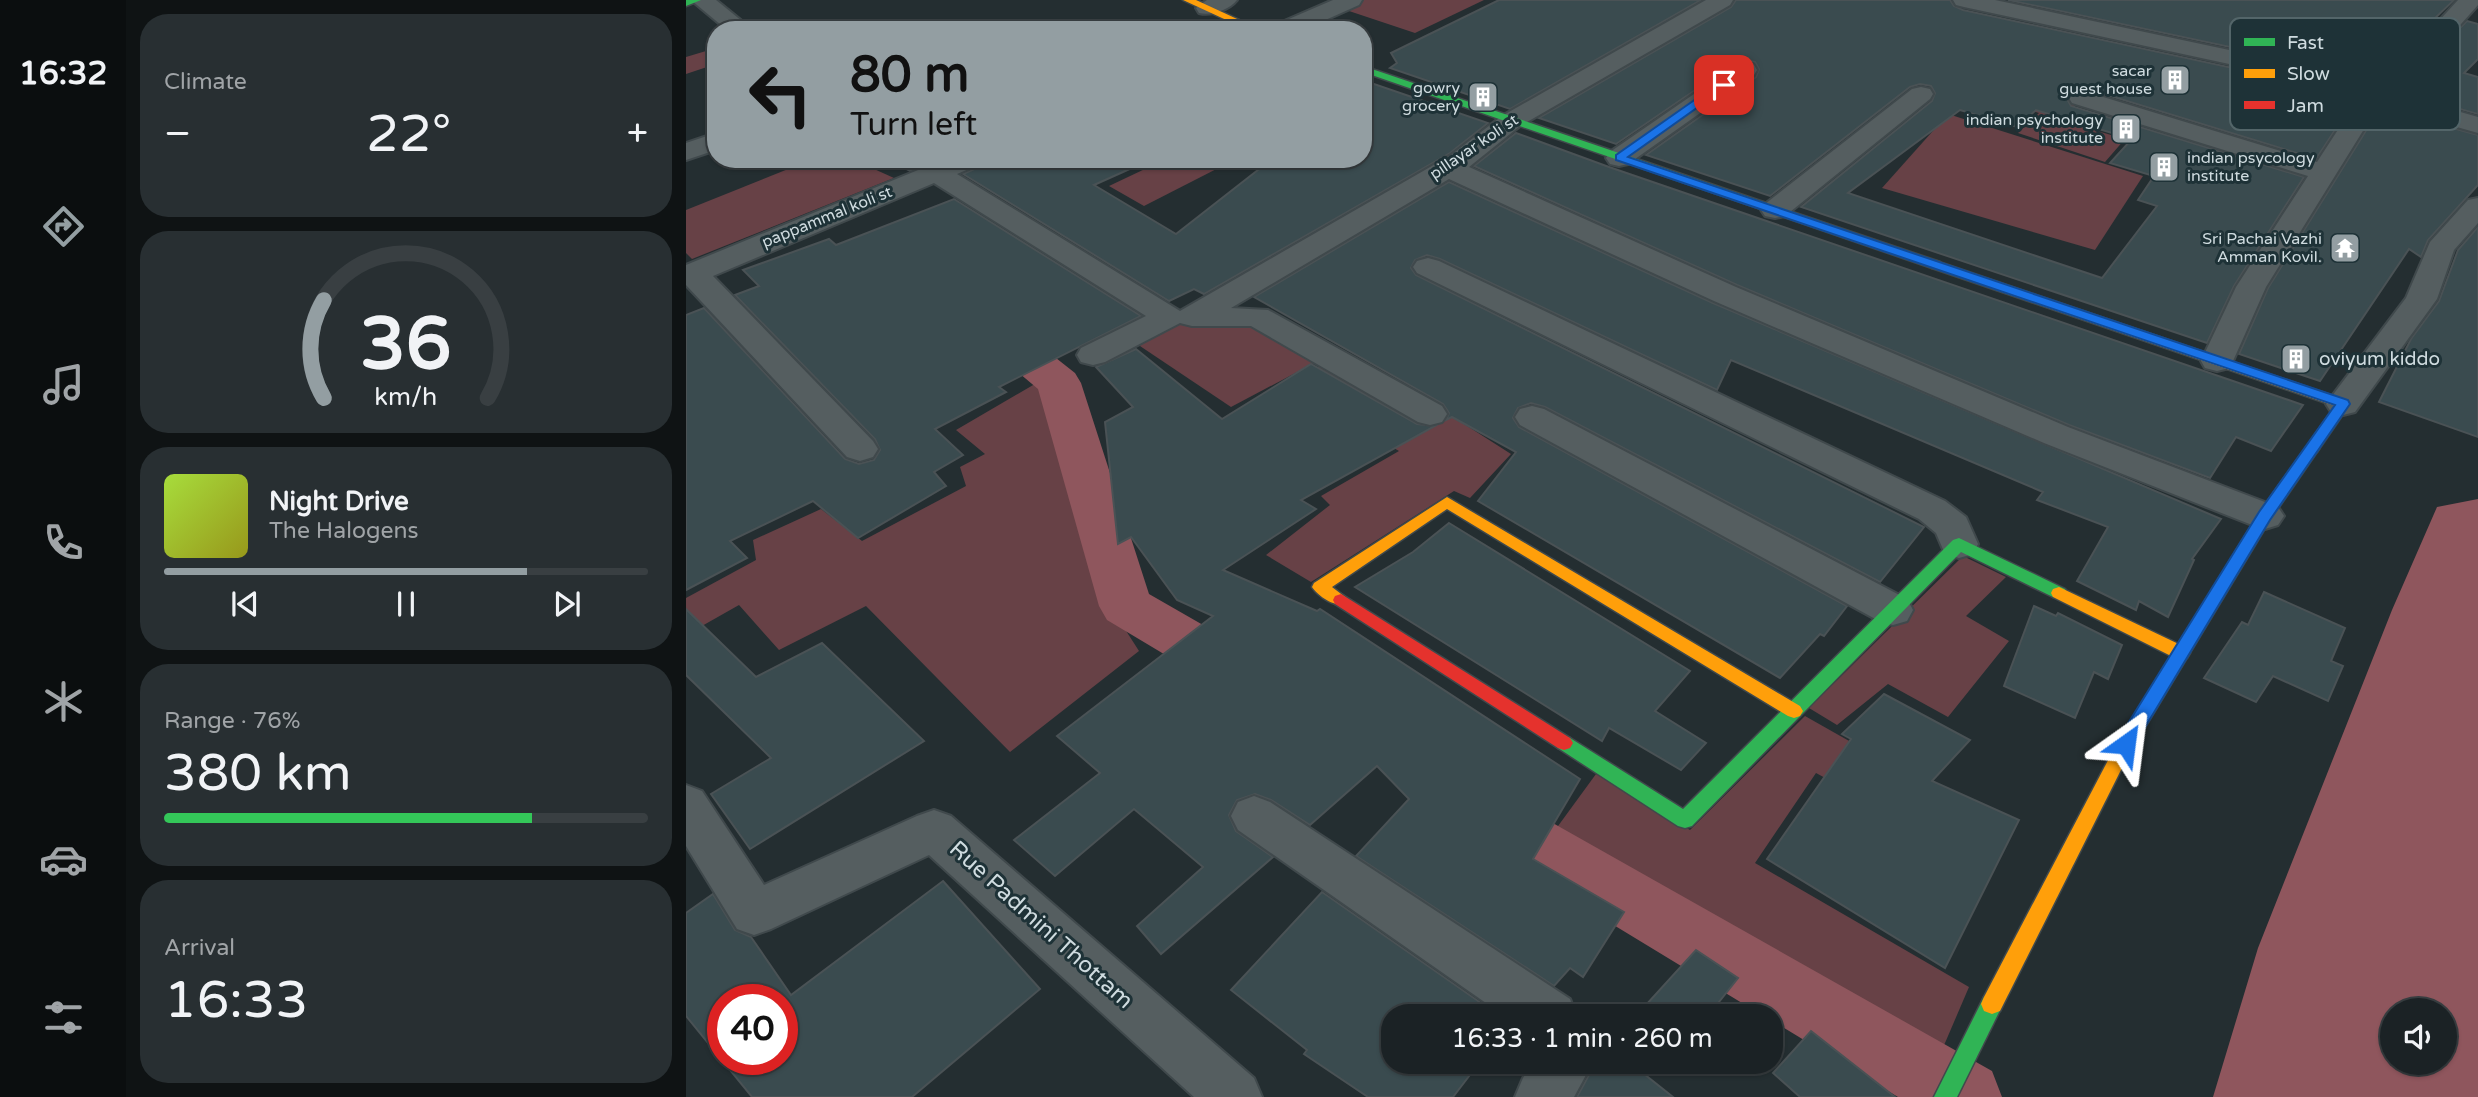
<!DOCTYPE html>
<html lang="en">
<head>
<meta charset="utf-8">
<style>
  :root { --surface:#1b2225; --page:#282f32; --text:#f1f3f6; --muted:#a0a4a7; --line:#393f42; --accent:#939ea2 }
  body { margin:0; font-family:"Varela Round",sans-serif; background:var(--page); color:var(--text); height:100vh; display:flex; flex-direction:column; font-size:26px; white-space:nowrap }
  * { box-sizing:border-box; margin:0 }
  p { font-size:23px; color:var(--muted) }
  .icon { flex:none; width:38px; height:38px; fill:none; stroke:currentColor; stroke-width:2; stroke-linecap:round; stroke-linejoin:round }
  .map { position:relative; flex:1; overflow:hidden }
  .sheet { display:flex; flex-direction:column; gap:14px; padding:14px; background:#0f1314; width:560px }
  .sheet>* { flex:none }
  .banner { position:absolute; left:21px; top:21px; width:665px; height:147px; border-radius:28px; box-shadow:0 2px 5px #0004,0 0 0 2px var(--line); background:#939ea2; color:#111; overflow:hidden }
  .fabs { position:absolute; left:1694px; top:998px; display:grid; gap:14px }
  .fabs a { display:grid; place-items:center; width:77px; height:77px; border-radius:50%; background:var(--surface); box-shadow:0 2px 5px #0004,0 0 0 2px var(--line); font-size:35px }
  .speed { position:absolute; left:21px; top:984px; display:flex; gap:14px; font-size:35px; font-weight:700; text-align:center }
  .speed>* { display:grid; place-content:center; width:91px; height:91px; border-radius:50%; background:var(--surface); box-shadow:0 2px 5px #0004,0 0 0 2px var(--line); line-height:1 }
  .speed .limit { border:10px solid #d22; background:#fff; color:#111 }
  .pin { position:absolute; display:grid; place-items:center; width:60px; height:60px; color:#fff; margin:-30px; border-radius:14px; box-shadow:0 4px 10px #0006 }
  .me { position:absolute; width:77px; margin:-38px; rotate:31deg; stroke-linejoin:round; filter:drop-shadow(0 0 5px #0008) }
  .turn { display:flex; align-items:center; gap:24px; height:147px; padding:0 28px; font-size:32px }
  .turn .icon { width:91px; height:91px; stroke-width:2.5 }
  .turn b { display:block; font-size:49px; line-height:60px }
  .big { font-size:52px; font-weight:600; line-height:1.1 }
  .sheet .card { flex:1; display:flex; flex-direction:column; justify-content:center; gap:10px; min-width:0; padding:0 24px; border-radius:28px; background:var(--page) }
  .sheet .dial { align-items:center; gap:0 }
  .dial svg { height:182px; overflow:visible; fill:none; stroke:var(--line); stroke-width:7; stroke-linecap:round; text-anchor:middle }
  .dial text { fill:var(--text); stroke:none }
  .song { display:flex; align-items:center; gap:21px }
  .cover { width:84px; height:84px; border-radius:10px; background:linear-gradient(135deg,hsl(80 70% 55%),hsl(60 70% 35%)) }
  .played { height:7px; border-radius:4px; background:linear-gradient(90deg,var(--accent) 75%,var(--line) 75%) }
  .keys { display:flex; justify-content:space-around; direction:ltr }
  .heat { display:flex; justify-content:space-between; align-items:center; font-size:38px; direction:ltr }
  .charge { height:10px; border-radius:5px; background:linear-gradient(90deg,#34c759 76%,var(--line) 0) }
  .trip { position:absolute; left:695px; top:1004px; width:402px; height:70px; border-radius:28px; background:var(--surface); box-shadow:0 2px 5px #0004,0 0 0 2px var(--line); font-weight:600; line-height:70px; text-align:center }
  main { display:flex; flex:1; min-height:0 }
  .menu { display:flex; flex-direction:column; width:126px; justify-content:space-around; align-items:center; background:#0b0e0f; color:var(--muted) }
  .menu .icon { width:49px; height:49px }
  .menu .active { color:var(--accent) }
  .menu b { font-size:32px; color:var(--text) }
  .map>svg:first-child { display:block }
  .green { fill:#674146 }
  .water { fill:#8f565d; fill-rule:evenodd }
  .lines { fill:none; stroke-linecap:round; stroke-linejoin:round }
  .canal { fill:#8f565d; fill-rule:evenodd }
  .building { fill:#3a4b4f; stroke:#4a5255; stroke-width:2; fill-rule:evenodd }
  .street-casing { stroke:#40494c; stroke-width:4 }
  .fast-casing { stroke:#40494c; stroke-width:3 }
  .slow-casing { stroke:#40494c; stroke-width:3 }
  .jam-casing { stroke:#40494c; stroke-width:3 }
  .street { fill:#555e60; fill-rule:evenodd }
  .fast { fill:#30b455; fill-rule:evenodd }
  .slow { fill:#ff9f0a; fill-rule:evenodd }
  .jam { fill:#e5322d; fill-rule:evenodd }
  .route { fill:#1a73e8; stroke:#114b97; stroke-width:2 }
  .labels { text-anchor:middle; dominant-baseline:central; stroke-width:6; stroke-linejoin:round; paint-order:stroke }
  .far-poi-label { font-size:16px; fill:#cfdbdf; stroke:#1e3237; text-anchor:end }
  .far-street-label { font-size:16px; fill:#cfdbdf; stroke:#1e3237 }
  .poi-label { font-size:19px; fill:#cfdbdf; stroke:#1e3237; text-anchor:start }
  .near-street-label { font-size:23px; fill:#cfdbdf; stroke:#1e3237 }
  .key { fill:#1e3237; stroke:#536569; stroke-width:2 }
  .key-label { font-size:19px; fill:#cfdbdf }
</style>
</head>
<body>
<main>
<nav class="menu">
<b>16:32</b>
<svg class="icon active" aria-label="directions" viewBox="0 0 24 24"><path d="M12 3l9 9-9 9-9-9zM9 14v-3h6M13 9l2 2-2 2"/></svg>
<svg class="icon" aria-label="music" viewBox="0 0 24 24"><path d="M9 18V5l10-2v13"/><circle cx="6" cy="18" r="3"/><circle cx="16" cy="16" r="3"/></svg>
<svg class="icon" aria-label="phone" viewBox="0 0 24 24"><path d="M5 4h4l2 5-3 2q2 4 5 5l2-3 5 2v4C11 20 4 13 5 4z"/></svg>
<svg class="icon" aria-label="climate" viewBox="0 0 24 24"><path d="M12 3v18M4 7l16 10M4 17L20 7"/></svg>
<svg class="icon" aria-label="car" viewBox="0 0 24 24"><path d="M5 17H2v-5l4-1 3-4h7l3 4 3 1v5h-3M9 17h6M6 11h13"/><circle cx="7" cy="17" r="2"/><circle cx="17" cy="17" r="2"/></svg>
<svg class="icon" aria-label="filters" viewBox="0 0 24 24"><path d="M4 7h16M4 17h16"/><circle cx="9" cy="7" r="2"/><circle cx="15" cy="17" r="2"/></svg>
</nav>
<section class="sheet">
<div class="card"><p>Climate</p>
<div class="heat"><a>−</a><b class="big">22°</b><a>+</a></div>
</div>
<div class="card dial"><svg viewBox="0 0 100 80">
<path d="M14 69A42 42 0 1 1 86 69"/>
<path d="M14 69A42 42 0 0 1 14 26" stroke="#939ea2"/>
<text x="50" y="56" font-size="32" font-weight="700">36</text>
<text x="50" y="72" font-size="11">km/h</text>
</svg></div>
<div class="card">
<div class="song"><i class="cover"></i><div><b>Night Drive</b><p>The Halogens</p></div></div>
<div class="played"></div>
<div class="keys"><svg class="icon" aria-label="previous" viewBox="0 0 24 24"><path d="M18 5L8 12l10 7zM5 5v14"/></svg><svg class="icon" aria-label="pause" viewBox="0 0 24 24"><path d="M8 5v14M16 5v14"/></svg><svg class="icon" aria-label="next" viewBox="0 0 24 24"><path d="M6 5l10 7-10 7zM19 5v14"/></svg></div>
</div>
<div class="card"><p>Range · 76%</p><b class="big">380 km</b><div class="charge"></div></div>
<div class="card"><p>Arrival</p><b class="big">16:33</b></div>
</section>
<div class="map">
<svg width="1792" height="1097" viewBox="0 0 1792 1097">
  <rect width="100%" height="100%" fill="#242e31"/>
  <g class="green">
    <polygon points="676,0 798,0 729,33 657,9"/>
    <polygon points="30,48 30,64 0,74 0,57"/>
    <polygon points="1372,91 1388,96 1393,101 1373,120 1439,139 1419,162 1332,133 1353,113 1332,106"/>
    <polygon points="1262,114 1457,176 1409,250 1196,188"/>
    <polygon points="127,159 166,159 208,178 6,259 0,253 0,210"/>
    <polygon points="480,159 550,159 458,206 423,186"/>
    <polygon points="485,322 565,322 632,361 545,407 448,342"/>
    <polygon points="640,363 746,423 764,415 825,454 784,498 768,491 625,582 580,555 644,505 635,496 713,451 598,384"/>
    <polygon points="354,381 419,598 453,651 324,752 180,606 93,650 53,605 0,635 0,598 70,560 67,540 135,509 176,541 280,486 274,467 299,454 270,430"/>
    <polygon points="1277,556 1320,577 1280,616 1323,641 1262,717 1202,684 1151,725 1123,708"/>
    <polygon points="1119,716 1262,797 1243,834 1130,773 1069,863 1283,987 1250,1064 864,837 910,774 1004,830"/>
  </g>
  <path class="water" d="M1792,499V1097H1527L1572,948L1706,610L1751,507ZM1706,1010H1759V1062H1706Z"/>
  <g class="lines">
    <g class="canal">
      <polygon points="299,310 314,314 389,373 395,383 463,594 578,660 586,675 578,690 558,697 538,690 421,620 413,606 352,389 284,332 278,323 284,314"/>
      <polygon points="795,787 817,795 1306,1071 1316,1097 1212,1097 1085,1020 1085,1017 1079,1017 773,831 764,813 773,795"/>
    </g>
  </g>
  <g class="building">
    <polygon points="813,0 1015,0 824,109 704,68 711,63 705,53"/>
    <path d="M1050,0H1264L1268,6L1277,10L1570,73L1668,101L1630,159L1405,90L1394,88L1384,92L1381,99L1385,106L1618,177L1548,286L1521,343L1115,207L1246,101L1249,93L1245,86L1234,84L1224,87L1084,196L960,155L1070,77L1073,69L1069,62L1058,60L1049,63L930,144L853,118L1045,7ZM1274,110L1331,127L1350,110L1446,139L1424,163L1468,176L1452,200L1471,206L1416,278L1162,193Z"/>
    <polygon points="1322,0 1768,0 1681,83 1577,54"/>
    <polygon points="1781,21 1792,24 1792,59 1778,73 1792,77 1792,114 1709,91"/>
    <polygon points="685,83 802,123 764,153 518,294 508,289 483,301 277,174 293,167 298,159 466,159 408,185 490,234 586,159 677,159 677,89"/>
    <polygon points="1694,108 1792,135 1792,185 1742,240 1735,257 1723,249 1634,381 1553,354 1582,288"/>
    <polygon points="830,133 923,167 1617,405 1585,451 1550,437 1524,478 1383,425 1051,285 788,166"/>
    <polygon points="202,159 251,159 224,171"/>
    <polygon points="763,182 1027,303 1535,519 1506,559 1508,560 1482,617 1453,601 1450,610 1391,581 1422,527 1351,500 1357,492 1045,360 1031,390 754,259 741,255 729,260 725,268 730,275 1238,527 1194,582 859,407 845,403 832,408 827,418 833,427 1161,606 1138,636 1134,634 1094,678 792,501 830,452 766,417 760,420 763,413 757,404 568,297"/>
    <polygon points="268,199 455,316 313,387 320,392 249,429 277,455 248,472 260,486 172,538 127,501 44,541 61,558 0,590 0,315 18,308 159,459 173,464 188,460 194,450 189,439 49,295 73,286 57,270 143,239 150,245"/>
    <polygon points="1792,227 1792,437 1693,402 1725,339 1753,301 1772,250"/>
    <polygon points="450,349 536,419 625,364 731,424 749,426 615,500 630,509 537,570 631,611 634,609 894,779 847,859 938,912 897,977 884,968 868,986 670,856 723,799 691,766 624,825 585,800 569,794 551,800 543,815 550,831 587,857 475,954 451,926 517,867 448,809 369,876 328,840 414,773 371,736 527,616 491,600 445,537 432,544 419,422 447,407 410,367"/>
    <polygon points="763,523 1004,671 969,711 1020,743 995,770 923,728 916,741 669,587 727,552"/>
    <polygon points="1578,592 1659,628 1645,661 1657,666 1642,701 1587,676 1570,702 1518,678 1556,622 1562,625"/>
    <polygon points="1348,606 1370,616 1372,613 1436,645 1422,679 1408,672 1389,718 1318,686"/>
    <polygon points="0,609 70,677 136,643 238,741 64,849 25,794 85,758 0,675"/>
    <polygon points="1198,694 1284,740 1246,781 1333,820 1259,968 1081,859 1165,739 1156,734"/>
    <path d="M257,881L354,989L226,1097H66L0,1016V913L27,894L49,930L65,937L105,995ZM37,999H96V1059H37Z"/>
    <polygon points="636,892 815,1017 707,1017 707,1062 800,1062 790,1073 787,1071 767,1097 682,1097 618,1054 621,1050 545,990"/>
    <polygon points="1010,950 1052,978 1021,1017 949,1017"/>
    <polygon points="1125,1031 1209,1097 1114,1097 1087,1073"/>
    <polygon points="910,1062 943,1062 987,1097 891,1097"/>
  </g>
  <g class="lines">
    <g class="street-casing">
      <g id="street">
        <polygon points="5,0 30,0 67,30 41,30"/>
        <path d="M521,0H551C543,10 525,16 513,13L510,8Z"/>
        <polygon points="647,0 676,0 673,5 617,30 586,30 589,25"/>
        <polygon points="1020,0 1047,0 1044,5 834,126 783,167 1050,287 1382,427 1592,507 1598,516 1592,525 1579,529 1566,525 1358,443 1028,301 763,179 545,308 582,310 756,406 761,414 756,422 744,425 732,422 565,326 506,326 494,323 419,362 407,365 395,362 391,355 395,348 460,316 248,183 27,276 187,441 192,449 187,457 174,461 161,457 0,285 0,265 259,159 296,159 292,165 271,174 494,311 765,155 816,116"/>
        <polygon points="1267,0 1309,0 1576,57 1682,86 1751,23 1772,0 1792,0 1792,5 1767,33 1704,92 1792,117 1792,133 1693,105 1580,287 1547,361 1543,368 1531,371 1519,368 1515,361 1550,287 1622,176 1386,103 1383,98 1386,93 1395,91 1404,93 1631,162 1672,99 1571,70 1278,7 1270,5"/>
        <polygon points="1059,63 1068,65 1071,70 1068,75 942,164 933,166 924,164 920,158 924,152 1050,65"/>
        <polygon points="1235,87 1244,89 1247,94 1244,99 1099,216 1089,218 1079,216 1075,210 1079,204 1226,89"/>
        <polygon points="30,133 30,150 0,160 0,143"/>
        <polygon points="1792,198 1792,223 1768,250 1751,299 1669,412 1657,415 1645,412 1640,404 1720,298 1744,242 1782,200"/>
        <polygon points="742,258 753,261 1259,501 1280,517 1292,544 1287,554 1273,558 1259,554 1250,533 1233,519 731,273 727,267 731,261"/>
        <polygon points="846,406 858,409 1221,599 1227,610 1221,621 1207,625 1193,621 834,425 829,417 834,409"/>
        <polygon points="0,785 16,791 78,885 231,816 248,810 265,816 568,1078 576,1097 508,1097 243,855 85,929 68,935 51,929 0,846"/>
        <polygon points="568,796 584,802 884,999 891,1017 820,1017 552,830 545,816 552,802"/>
        <polygon points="847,1062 907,1062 888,1097 829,1097 837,1078"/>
      </g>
    </g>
    <g class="fast-casing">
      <g id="fast">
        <polygon points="0,0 15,0 0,6"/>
        <polygon points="677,66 1254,262 1256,265 1254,268 1246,268 677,72"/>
        <polygon points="1626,444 1633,449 1584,520 1441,757 1435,759 1429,757 1426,752 1429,747 1574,512 1621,446"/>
        <polygon points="1273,538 1379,589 1381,593 1379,597 1367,597 1275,552 1006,826 999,828 992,826 872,748 869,743 872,738 878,736 884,738 997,809 1267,540"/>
        <polygon points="1306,994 1314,997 1317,1004 1271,1097 1248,1097 1298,997"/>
      </g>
    </g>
    <g class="slow-casing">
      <g id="slow">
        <polygon points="497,0 510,0 575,30 562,30"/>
        <polygon points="1250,261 1662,401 1664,404 1631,452 1621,452 1619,449 1649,406 1246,268 1244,265"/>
        <path d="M761,497L1114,706L1117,711L1114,716L1108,718L1102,716L761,509L646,587L663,600L661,604C649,608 632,596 626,587L628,583Z"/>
        <polygon points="1373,587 1501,648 1504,653 1501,658 1489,658 1367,597 1365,593 1367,589"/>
        <polygon points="1435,745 1441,747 1444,752 1314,1011 1306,1014 1298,1011 1295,1004 1298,997 1429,747"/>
      </g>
    </g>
    <g class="jam-casing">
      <polygon id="jam" points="655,594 884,738 887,743 884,748 878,750 872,748 649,604 647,600 649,596"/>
    </g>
    <use href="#street" class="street"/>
    <use href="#fast" class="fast"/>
    <use href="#slow" class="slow"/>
    <use href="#jam" class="jam"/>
  </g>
  <polygon class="route" points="1034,82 1043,85 942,157 1662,400 1664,404 1584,520 1446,749 1440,751 1433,749 1431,744 1433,738 1573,512 1649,405 930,160 930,155"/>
  <defs>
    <g id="building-square" transform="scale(1.575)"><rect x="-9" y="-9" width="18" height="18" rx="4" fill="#939ea2" stroke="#1e3237"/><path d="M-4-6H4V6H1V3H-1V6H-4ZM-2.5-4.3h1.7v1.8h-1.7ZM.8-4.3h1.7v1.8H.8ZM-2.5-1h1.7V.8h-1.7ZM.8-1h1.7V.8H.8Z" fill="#fff"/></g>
    <g id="temple-square" transform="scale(1.575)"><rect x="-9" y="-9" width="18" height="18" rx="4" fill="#939ea2" stroke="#1e3237"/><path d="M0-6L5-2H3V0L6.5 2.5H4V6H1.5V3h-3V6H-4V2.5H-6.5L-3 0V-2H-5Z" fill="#fff"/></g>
  </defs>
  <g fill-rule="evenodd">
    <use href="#building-square" x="1489" y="80"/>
    <use href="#building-square" x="797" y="97"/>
    <use href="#building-square" x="1440" y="129"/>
    <use href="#building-square" x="1478" y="167"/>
    <use href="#temple-square" x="1659" y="248"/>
    <use href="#building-square" x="1610" y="359"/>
  </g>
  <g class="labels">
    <g class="far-poi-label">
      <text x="1466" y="71">sacar<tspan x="1466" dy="18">guest house</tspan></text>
      <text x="774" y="88">gowry<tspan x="774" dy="18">grocery</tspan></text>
      <text x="1417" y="120">indian psychology<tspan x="1417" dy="18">institute</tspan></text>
      <text x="1501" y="158" text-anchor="start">indian psycology<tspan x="1501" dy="18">institute</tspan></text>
      <text x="1636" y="239">Sri Pachai Vazhi<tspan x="1636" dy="18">Amman Kovil.</tspan></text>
    </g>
    <g class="far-street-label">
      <text transform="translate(788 147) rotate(-34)">pillayar koli st</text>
      <text transform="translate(141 217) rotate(-22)">pappammal koli st</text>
    </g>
    <g class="poi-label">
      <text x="1633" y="359">oviyum kiddo</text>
    </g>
    <g class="near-street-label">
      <text transform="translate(355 925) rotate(42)">Rue Padmini Thottam</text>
    </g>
  </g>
  <rect x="1544" y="18" width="230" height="112" rx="10" class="key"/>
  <rect x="1558" y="38" width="31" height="8" fill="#30b455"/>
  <rect x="1558" y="69" width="31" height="9" fill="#ff9f0a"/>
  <rect x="1558" y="101" width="31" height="8" fill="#e5322d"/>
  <g class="key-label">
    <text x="1601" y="49">Fast</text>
    <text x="1601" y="80">Slow</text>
    <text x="1601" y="112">Jam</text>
  </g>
</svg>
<div class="fabs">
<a><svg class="icon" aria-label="sound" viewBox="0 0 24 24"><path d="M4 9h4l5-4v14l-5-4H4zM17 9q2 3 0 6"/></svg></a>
</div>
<div class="speed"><div class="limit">40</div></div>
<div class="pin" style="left:1038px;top:85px;background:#d93025"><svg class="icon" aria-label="arrive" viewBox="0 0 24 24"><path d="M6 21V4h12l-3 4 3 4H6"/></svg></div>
<svg class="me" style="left:1440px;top:744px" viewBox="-20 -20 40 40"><path d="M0-17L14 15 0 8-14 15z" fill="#1a73e8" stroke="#fff" stroke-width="4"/></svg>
<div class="trip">16:33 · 1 min · 260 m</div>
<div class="banner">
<div class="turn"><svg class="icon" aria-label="left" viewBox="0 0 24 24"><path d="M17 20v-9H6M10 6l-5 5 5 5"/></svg><div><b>80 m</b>Turn left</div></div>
</div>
</div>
</main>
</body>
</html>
